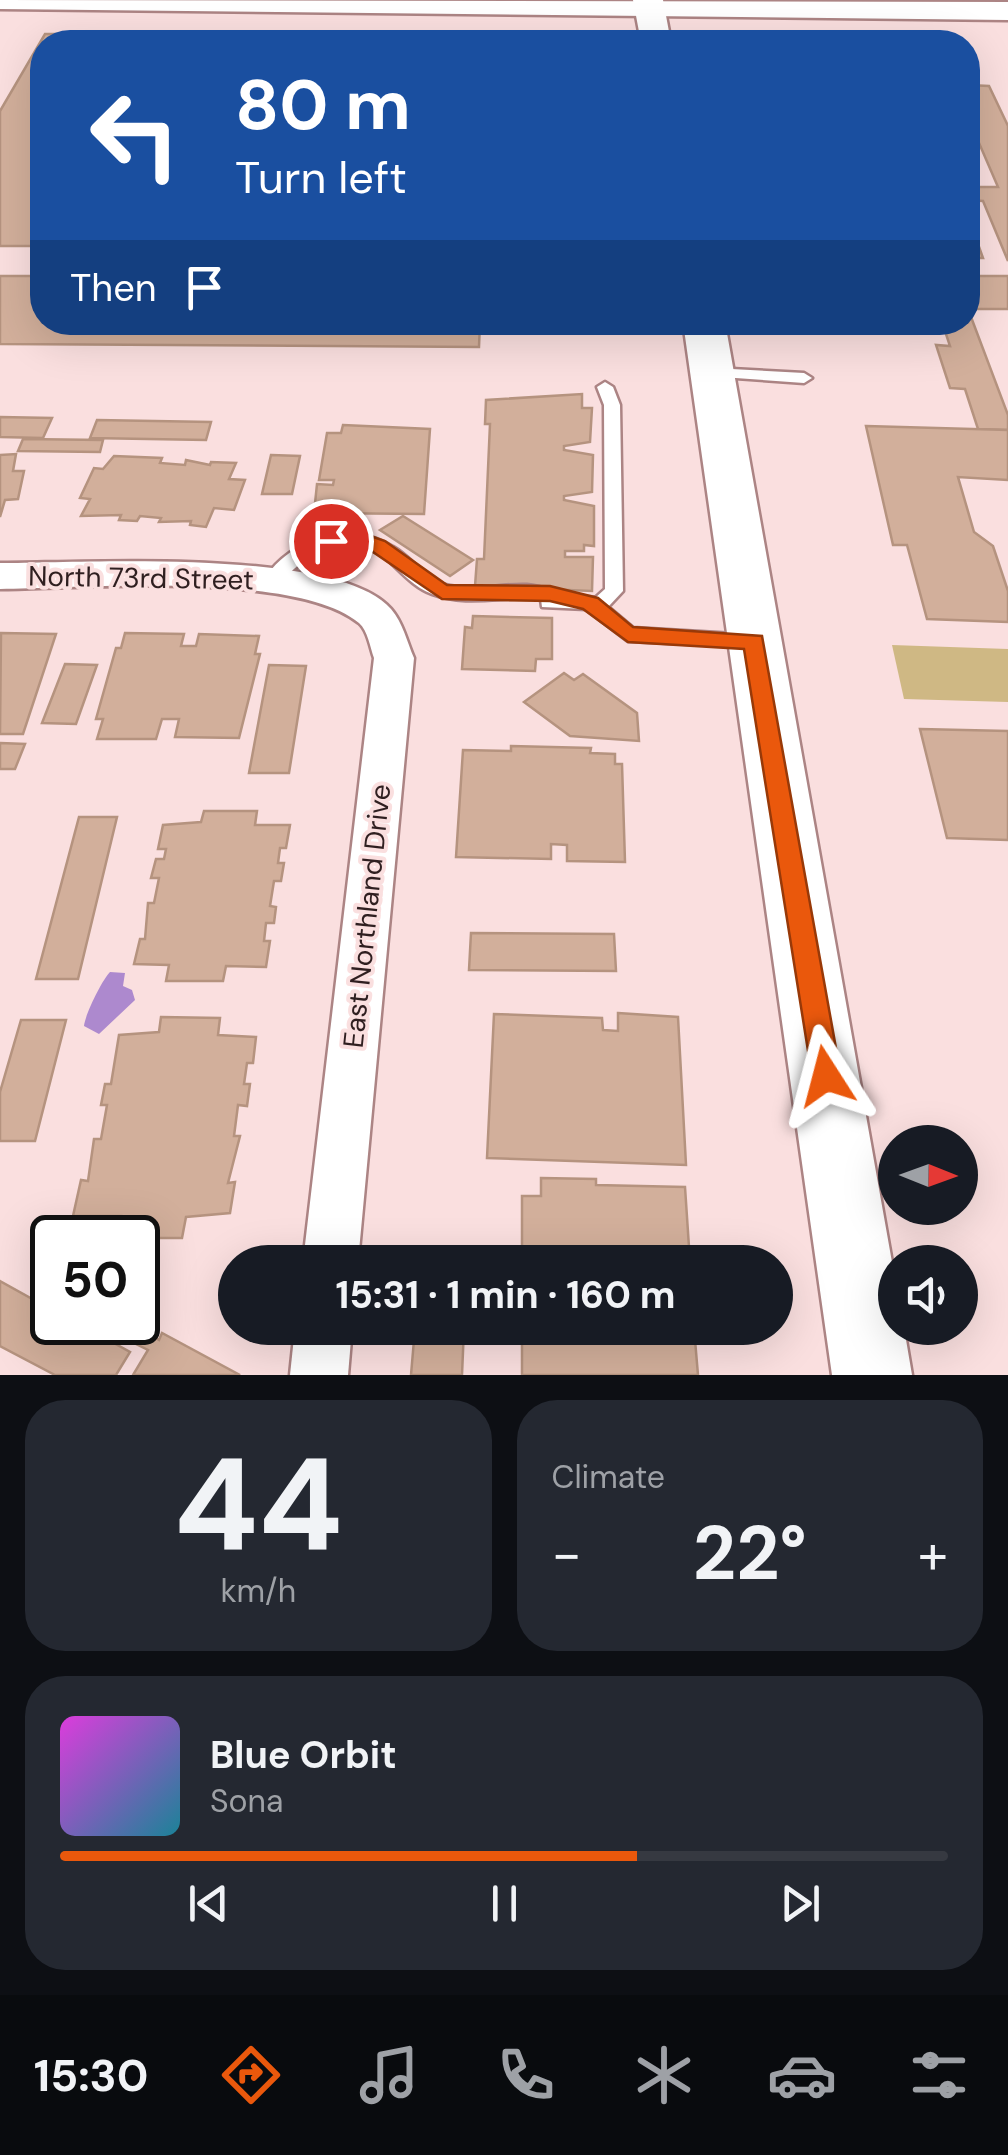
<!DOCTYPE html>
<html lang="en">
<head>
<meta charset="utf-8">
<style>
  :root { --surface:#171b24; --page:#242831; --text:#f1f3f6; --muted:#9ea1a6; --line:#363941; --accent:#ea580c }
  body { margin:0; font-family:"DM Sans",sans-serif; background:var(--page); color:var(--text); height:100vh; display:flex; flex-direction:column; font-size:38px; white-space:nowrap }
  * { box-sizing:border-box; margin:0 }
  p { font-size:32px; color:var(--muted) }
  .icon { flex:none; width:55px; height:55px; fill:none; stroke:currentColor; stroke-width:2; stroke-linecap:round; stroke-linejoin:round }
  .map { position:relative; height:1375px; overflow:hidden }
  .panel { display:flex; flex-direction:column; gap:25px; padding:25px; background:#0d0f14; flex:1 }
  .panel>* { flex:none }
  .top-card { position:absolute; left:30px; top:30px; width:950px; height:305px; border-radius:40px; box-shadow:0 10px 40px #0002; background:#1a4fa0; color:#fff; overflow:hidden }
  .needle { width:65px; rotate:91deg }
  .fabs { position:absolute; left:878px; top:1125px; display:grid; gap:20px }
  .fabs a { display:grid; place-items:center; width:100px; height:100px; border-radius:50%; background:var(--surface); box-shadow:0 10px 40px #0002; font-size:50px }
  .speed { position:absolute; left:30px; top:1215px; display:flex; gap:20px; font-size:50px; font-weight:700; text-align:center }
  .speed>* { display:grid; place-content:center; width:130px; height:130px; border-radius:50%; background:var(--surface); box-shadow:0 10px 40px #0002; line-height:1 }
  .speed .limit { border:5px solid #111; border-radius:15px; background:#fff; color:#111 }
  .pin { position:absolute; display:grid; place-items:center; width:85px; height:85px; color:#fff; margin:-42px; border:5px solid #fff; border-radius:50%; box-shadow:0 2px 10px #0007 }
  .me { position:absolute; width:110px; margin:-55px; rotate:351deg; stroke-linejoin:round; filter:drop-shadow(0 0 8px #0008) }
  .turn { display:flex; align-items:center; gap:35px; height:210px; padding:0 40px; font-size:45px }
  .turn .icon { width:130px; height:130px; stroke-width:2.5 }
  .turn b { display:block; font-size:70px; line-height:85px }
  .then { display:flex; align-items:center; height:95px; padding:0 40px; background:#0003; gap:20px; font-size:38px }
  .big { font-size:75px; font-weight:700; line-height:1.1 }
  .panel .tile { flex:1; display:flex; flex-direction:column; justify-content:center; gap:15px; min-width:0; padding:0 35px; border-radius:40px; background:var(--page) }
  .panel .dial { align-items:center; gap:0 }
  .dial b { font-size:130px; line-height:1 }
  .song { display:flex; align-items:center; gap:30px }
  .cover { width:120px; height:120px; border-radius:15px; background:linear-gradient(135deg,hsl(300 70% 55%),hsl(190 70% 35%)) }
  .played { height:10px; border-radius:5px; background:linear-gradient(90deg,var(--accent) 65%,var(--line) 65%) }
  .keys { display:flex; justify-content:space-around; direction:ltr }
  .heat { display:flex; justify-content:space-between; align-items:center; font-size:55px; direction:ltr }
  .panel .tiles { flex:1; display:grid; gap:25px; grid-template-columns:1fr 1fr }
  .tile:last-child { grid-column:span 2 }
  .trip { position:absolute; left:218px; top:1245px; width:575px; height:100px; border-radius:50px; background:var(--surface); box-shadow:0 10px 40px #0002; font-weight:700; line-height:100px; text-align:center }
  .dock { display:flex; height:160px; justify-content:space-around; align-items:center; background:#090b0e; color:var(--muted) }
  .dock .icon { width:70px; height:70px }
  .dock .on { color:var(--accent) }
  .dock b { font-size:45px; color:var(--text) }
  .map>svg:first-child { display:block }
  .green { fill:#cfb884 }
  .water { fill:#ad89ce }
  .building { fill:#d2af9b; stroke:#b5937f; stroke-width:2.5 }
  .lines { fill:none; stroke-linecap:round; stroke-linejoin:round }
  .lane-casing { stroke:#ac8484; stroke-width:5 }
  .street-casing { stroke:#ac8484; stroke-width:5 }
  .secondary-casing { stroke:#ac8484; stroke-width:5 }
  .primary-casing { stroke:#ac8484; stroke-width:5 }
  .lane { fill:#fff; fill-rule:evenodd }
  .street { fill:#fff; fill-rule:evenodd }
  .secondary { fill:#fff; fill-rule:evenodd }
  .primary { fill:#fff; fill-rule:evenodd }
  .route { fill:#ea580c; stroke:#983908; stroke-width:2.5 }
  .labels { text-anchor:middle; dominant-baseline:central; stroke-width:8; stroke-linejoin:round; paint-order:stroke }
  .street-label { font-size:28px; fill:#2f1f20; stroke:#fadfdf }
</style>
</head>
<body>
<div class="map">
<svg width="1008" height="1375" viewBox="0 0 1008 1375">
  <rect width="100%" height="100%" fill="#fadfdf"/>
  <polygon class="green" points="892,645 1008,649 1008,702 904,699"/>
  <path class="water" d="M110,972L125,973L123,986L132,990L135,1000L99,1034L84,1026C85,1015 102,980 110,972Z"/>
  <g class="building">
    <polygon points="45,34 133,34 129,42 42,42 42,224 32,246 0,246 0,111"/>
    <polygon points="968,85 989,86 1008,126 1008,261 983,201 968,200 968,187 998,187 976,136 968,136"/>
    <polygon points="968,216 983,258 968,258"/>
    <polygon points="0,276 42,276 42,322 480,322 479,347 0,344"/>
    <rect x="968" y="276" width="40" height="33"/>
    <polygon points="968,309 1008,415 1008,430 978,429 965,389 950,388 936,345 950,346 942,322 968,322"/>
    <polygon points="582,394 582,408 592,408 590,442 564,446 564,450 593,455 592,492 564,496 564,500 594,506 594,546 584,545 584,551 565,551 565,557 593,557 592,591 475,586 477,559 484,559 490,424 485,424 486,400"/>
    <polygon points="0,417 52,418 43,438 0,437"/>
    <polygon points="97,420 211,422 206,440 90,438"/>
    <polygon points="343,425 430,429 424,514 314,513 317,484 333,485 334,480 319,480 327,433 341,433"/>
    <polygon points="866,426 1008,430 1008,480 958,477 974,532 993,546 1008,591 1008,622 927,619 907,545 893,545"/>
    <polygon points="23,439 103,440 100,452 18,451"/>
    <polygon points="16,454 13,471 24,471 18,499 5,500 0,517 0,455"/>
    <polygon points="271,455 300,456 292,494 262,494"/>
    <polygon points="114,456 162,458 160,463 185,465 186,460 210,465 211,462 236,463 229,479 245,480 234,510 214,508 206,527 190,525 191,521 159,522 161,518 140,516 137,521 119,520 121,515 81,516 90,499 80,498 94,468 103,469"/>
    <polygon points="403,516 473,560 450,576 380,530"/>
    <polygon points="473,616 552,618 552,659 536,659 535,671 462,669 465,627 472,628"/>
    <polygon points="1,633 56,634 23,734 0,734"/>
    <polygon points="125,633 184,634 181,646 196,646 199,634 259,636 255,654 260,654 239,738 175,737 179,719 162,719 156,739 97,739 103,719 96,719 116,648 121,648"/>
    <polygon points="65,664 97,665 76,724 42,723"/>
    <polygon points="269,665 306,666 289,773 249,773"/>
    <polygon points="564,673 574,680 583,674 637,713 639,741 570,736 524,702"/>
    <polygon points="920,729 1008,731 1008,840 947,838"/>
    <polygon points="0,743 25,744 15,769 0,769"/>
    <polygon points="511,746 591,748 590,753 615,754 615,764 622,764 625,862 567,861 567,845 551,844 551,859 456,857 463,750 511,751"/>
    <polygon points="204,811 257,811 255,825 290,825 286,848 280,848 278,863 284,863 281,881 274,881 270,906 276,907 274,923 266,923 264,941 270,941 266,967 226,966 223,981 166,981 169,965 134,964 140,939 145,939 148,903 154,903 159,878 151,878 156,859 164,859 166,849 158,849 163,825 201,822"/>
    <polygon points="79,817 117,817 78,979 36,979"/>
    <polygon points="471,933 614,934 616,971 469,970"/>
    <polygon points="618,1013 678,1017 686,1165 487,1158 494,1014 602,1018 603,1030 618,1031"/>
    <polygon points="161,1017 220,1018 218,1035 256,1037 253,1063 247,1063 244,1084 250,1084 247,1106 238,1105 234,1136 240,1136 228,1183 235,1182 230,1213 186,1217 182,1238 116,1238 121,1216 73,1216 81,1180 88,1181 94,1139 101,1139 107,1105 101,1105 105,1084 111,1084 119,1035 159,1032"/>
    <polygon points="21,1020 66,1020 35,1141 0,1141 0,1092"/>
    <polygon points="541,1178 596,1179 596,1185 685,1187 690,1262 522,1262 522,1196 541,1196"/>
    <polygon points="0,1281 52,1310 52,1322 76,1322 130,1352 116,1375 55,1375 0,1346"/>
    <polygon points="415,1328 464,1328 462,1375 411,1375"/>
    <polygon points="522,1328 694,1328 698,1375 522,1375"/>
    <polygon points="142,1329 159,1340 162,1333 240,1375 133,1375 148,1350 134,1343"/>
  </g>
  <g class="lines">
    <g class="lane-casing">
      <g id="lane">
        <polygon points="713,368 804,373 812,378 804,383 707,376 705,373"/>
        <path d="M605,382L613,387L620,405L623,591L608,607L633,628L752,635L762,642L759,647L628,641L586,609L542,607L541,599L534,598C500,597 464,606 432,594C415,588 402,573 389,561C351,529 308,551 280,583H266L264,579C292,538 349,519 393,547C413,558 426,582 450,586C475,591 501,584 527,585C543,586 557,593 571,596C579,598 587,596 595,598L605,589L604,405L597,387Z"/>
      </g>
    </g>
    <g class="street-casing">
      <g id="street">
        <path d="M0,563C82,563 337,547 391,609C403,623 407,642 414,658L358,1262H303L374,658C370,647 368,631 359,623C295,571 84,588 0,589Z"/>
        <polygon points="295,1328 352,1328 348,1375 290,1375"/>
      </g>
    </g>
    <g class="secondary-casing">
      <g id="secondary">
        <polygon points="633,0 663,0 671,42 641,42"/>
        <polygon points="683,322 725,322 895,1279 895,1328 904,1328 912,1375 832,1375"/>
      </g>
    </g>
    <g class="primary-casing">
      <polygon id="primary" points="0,0 1008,2 1008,20 0,9"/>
    </g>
    <use href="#lane" class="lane"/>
    <use href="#street" class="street"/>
    <use href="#secondary" class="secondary"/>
    <use href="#primary" class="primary"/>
  </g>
  <polygon class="route" points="362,533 385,541 447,585 550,586 598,598 633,627 762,636 841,1076 836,1085 826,1089 816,1085 812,1076 744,649 628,642 583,609 550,601 442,599 370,550 331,548 320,541 331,534"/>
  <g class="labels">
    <g class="street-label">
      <text transform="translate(141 578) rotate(1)">North 73rd Street</text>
      <text transform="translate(367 916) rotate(-84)">East Northland Drive</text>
    </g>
  </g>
</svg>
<div class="fabs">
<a><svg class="needle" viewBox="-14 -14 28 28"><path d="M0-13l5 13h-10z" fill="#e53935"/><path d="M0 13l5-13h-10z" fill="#9ea1a6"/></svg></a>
<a><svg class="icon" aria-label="sound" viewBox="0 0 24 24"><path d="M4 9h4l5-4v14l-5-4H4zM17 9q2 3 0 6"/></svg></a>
</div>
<div class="speed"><div class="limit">50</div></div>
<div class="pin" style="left:331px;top:541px;background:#d93025"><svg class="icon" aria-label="arrive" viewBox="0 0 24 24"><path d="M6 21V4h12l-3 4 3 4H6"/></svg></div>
<svg class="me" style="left:826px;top:1076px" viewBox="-20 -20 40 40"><path d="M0-17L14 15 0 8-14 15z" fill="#ea580c" stroke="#fff" stroke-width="4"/></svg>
<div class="trip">15:31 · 1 min · 160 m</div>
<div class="top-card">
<div class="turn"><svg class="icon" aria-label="left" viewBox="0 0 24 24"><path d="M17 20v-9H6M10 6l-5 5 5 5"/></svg><div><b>80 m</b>Turn left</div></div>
<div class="then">Then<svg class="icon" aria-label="arrive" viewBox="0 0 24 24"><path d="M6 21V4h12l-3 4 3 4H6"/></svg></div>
</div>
</div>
<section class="panel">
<div class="tiles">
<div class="tile dial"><b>44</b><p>km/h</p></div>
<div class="tile"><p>Climate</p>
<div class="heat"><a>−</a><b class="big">22°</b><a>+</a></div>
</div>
<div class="tile">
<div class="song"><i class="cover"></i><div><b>Blue Orbit</b><p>Sona</p></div></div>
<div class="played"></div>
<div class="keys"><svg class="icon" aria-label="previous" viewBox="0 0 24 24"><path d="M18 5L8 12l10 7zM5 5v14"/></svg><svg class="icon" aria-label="pause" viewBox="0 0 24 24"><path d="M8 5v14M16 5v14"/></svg><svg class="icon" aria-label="next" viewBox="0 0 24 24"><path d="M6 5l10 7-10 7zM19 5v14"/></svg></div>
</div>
</div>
</section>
<nav class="dock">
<b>15:30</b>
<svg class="icon on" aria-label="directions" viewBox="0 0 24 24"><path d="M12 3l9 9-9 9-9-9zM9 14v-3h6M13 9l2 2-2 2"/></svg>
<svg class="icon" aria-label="music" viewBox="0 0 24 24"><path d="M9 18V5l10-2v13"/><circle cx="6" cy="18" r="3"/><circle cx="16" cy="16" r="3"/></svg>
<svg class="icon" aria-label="phone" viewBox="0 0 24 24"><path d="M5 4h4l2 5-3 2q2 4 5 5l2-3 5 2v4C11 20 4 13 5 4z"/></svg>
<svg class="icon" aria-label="climate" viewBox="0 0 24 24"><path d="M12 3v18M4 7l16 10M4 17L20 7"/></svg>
<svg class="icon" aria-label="car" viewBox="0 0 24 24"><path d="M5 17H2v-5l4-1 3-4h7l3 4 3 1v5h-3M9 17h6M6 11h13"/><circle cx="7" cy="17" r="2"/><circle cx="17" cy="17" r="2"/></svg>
<svg class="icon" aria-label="filters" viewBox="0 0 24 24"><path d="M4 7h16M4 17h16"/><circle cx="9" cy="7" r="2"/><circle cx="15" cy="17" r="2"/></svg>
</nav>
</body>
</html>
